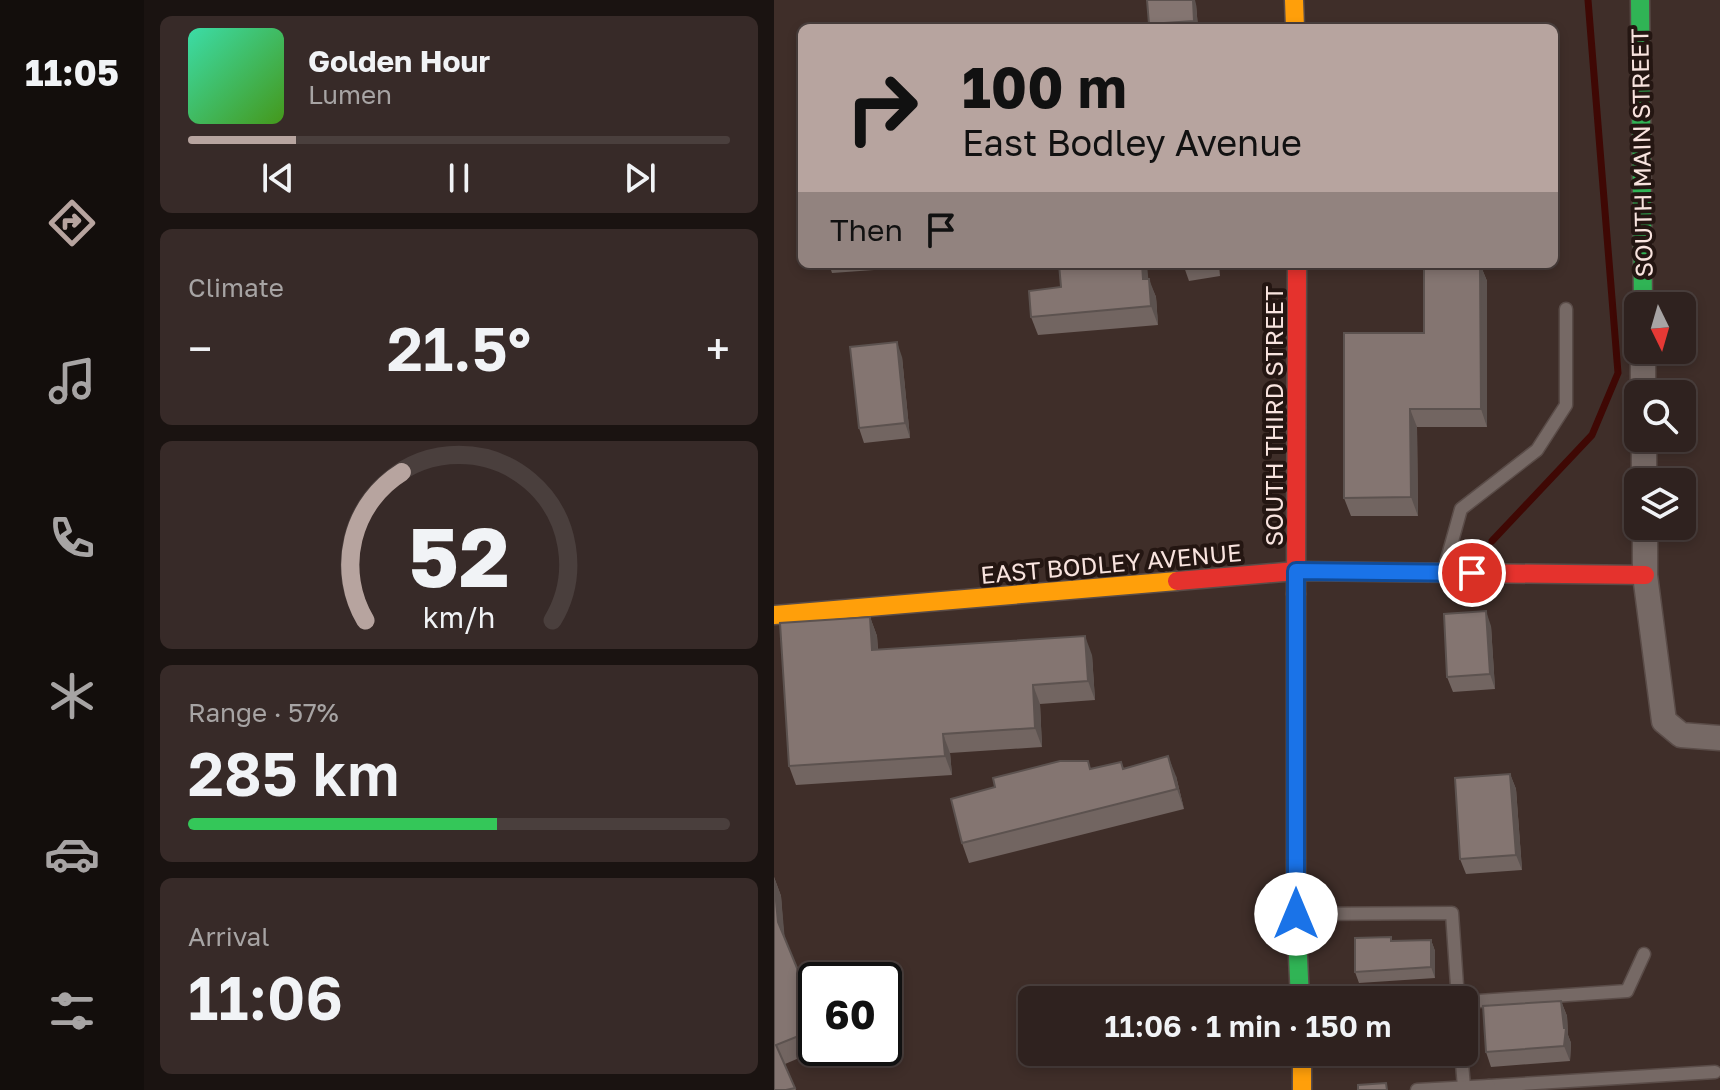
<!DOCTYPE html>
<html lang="en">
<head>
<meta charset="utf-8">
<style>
  :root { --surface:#2f221f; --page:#372a28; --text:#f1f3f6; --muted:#a7a4a4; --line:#4a3f3d; --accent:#b7a49f }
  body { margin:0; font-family:"Golos Text",sans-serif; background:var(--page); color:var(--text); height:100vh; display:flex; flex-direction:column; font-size:30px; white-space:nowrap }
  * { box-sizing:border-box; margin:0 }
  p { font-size:26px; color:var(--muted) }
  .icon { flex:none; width:44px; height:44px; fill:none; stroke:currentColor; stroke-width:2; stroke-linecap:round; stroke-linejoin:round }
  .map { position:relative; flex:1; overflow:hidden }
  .drawer { display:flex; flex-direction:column; gap:16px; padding:16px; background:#1a1311; width:630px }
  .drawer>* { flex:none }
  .banner { position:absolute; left:24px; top:24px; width:760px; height:244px; border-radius:12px; box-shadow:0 4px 12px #0003,0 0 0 2px var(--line); background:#b7a49f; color:#111; overflow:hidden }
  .needle { width:52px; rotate:175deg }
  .controls { position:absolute; left:850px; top:292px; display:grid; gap:16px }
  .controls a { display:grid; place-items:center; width:72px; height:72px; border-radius:12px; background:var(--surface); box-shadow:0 4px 12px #0003,0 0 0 2px var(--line); font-size:40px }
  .speed { position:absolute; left:24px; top:962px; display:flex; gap:16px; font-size:40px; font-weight:700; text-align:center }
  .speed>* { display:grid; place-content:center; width:104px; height:104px; border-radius:50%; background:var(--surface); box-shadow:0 4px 12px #0003,0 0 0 2px var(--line); line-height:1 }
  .speed .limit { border:4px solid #111; border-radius:12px; background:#fff; color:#111 }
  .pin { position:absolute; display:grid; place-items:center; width:68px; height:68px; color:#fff; margin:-34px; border:4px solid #fff; border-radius:50%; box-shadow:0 2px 8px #0007 }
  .me { position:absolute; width:88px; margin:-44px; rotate:0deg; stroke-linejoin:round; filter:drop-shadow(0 0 6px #0008) }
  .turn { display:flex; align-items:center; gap:28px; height:168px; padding:0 32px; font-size:36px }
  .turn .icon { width:104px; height:104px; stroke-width:2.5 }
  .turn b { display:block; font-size:56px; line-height:68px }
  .then { display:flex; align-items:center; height:76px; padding:0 32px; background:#0003; gap:16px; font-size:30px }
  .big { font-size:60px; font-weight:600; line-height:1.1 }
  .drawer .card { flex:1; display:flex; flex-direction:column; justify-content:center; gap:12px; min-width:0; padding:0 28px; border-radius:12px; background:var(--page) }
  .drawer .dial { align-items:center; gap:0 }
  .dial svg { height:208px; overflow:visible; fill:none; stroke:var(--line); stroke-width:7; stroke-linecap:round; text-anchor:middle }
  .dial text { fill:var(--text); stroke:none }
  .song { display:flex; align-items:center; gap:24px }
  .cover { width:96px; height:96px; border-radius:12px; background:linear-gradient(135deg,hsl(160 70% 55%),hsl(100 70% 35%)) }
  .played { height:8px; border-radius:4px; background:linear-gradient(90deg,var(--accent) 20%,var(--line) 20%) }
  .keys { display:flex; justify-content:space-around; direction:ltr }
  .heat { display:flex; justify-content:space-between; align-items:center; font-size:44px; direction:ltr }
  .charge { height:12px; border-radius:6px; background:linear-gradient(90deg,#34c759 57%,var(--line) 0) }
  .trip { position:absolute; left:244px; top:986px; width:460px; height:80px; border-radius:12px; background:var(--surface); box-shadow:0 4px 12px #0003,0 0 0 2px var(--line); font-weight:600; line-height:80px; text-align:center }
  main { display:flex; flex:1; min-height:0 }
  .tabs { display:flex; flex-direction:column; width:144px; justify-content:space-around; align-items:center; background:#130e0c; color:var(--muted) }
  .tabs .icon { width:56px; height:56px }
  .tabs .active { color:var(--accent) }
  .tabs b { font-size:36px; color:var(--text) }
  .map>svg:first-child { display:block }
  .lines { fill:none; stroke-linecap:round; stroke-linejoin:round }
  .stream { stroke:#3f0804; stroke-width:7 }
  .lane-casing { stroke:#5a4c48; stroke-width:15 }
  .street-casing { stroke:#5a4c48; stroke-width:27 }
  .fast-casing { stroke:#5a4c48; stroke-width:21 }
  .slow-casing { stroke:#5a4c48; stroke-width:21 }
  .jam-casing { stroke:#5a4c48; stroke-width:21 }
  .lane { stroke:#766965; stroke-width:12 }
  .street { stroke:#766965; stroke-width:24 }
  .fast { stroke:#30b455; stroke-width:18 }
  .slow { stroke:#ff9f0a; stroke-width:18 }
  .jam { stroke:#e5322d; stroke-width:18 }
  .wall { fill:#726561 }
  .shaded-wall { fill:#5c524f }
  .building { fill:#847571; stroke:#5c524f; stroke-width:2 }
  .route-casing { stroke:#114b97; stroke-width:20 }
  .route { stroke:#1a73e8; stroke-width:14 }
  .labels { text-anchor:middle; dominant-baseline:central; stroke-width:8; stroke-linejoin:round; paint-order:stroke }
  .street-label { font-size:24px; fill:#f8e3de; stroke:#241612 }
</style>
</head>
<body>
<main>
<nav class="tabs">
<b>11:05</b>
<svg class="icon active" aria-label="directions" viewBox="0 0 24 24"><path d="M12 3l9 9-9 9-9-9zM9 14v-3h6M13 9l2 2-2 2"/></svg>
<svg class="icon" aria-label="music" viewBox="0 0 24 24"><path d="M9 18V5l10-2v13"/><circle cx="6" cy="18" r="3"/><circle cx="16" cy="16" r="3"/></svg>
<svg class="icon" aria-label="phone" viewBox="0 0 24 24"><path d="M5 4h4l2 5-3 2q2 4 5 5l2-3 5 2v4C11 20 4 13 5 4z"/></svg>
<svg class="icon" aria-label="climate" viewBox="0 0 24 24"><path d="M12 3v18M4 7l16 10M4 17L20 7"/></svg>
<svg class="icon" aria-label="car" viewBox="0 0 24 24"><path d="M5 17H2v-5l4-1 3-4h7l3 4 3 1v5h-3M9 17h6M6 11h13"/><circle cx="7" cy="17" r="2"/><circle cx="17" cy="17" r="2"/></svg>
<svg class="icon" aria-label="filters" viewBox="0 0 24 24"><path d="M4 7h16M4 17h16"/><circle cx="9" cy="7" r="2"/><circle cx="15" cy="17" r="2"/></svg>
</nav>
<section class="drawer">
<div class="card">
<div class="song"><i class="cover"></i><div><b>Golden Hour</b><p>Lumen</p></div></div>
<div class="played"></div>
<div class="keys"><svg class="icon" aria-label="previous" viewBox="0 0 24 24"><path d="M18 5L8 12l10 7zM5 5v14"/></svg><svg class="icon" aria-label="pause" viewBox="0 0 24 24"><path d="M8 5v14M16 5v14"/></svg><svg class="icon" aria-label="next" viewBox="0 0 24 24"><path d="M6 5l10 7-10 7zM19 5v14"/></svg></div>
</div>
<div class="card"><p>Climate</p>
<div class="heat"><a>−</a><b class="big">21.5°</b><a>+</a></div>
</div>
<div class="card dial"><svg viewBox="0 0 100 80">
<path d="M14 69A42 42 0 1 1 86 69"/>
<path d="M14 69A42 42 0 0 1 28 12" stroke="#b7a49f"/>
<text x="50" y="56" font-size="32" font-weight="700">52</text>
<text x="50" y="72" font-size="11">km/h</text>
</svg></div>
<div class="card"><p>Range · 57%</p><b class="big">285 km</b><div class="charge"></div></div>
<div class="card"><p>Arrival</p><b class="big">11:06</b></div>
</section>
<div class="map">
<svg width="946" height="1090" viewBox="0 0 946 1090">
  <rect width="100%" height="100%" fill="#3f2e29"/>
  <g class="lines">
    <polyline class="stream" points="718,541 818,435 844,373 814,0"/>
    <g class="lane-casing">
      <g id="lane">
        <polyline points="670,570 687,509 763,450 792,405 792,309"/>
        <polyline points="525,914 678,913 684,1000"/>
        <polyline points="690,1002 853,991 870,954"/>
        <polyline points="687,1052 690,1087"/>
        <polyline points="531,1059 615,1052"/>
        <polyline points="715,1086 941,1072"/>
        <polyline points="643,1090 715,1086 715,1090"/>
      </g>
    </g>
    <g class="street-casing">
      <g id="street">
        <polyline points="869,350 869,394"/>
        <polyline points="870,438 870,482"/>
        <polyline points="871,526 871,575 890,721 907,735 946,738"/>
      </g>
    </g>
    <g class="fast-casing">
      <g id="fast">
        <polyline points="866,0 869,306"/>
        <polyline points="522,594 522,914 526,1000"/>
      </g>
    </g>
    <g class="slow-casing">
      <g id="slow">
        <polyline points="520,0 521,28"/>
        <polyline points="0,615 403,581"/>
        <polyline points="528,1052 528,1090"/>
      </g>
    </g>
    <g class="jam-casing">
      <g id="jam">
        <polyline points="403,581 522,571 871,575"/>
        <polyline points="522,594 523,264"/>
      </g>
    </g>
    <use href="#lane" class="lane"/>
    <use href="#street" class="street"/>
    <use href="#fast" class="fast"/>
    <use href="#slow" class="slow"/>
    <use href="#jam" class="jam"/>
  </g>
  <g class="wall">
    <polygon points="422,4 424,28 376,28 375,24"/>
    <polygon points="55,264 113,264 114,269 58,273"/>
    <polygon points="409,264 445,264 446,276 415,281"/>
    <polygon points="706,264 713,281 713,427 643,427 644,516 577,516 570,498 650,333"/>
    <polygon points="374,279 382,297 384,325 264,335 257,317 287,287"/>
    <polygon points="128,357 136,438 90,443 85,428"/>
    <polygon points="96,617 103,636 104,650 318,655 321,700 266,704 268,747 176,753 178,775 22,785 15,766"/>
    <polygon points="717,626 721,689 679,692 673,677"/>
    <polygon points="347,762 350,769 402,776 410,809 195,863 188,843 317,769"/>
    <polygon points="736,774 742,789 748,870 692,874 686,859"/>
    <polygon points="0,877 7,896 10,938 42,1014 42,1048 49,1048 11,1064 22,1090 0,1090"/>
    <polygon points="657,940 661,951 661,978 585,983 581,972 618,941"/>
    <polygon points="787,1001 793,1016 794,1035 797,1043 796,1061 717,1067 712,1052"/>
  </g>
  <g class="shaded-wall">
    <polygon points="419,0 421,0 422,4 424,28 420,21"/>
    <polygon points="368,264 373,264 376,298 369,279"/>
    <polygon points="706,264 713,281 713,427 707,409"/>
    <polygon points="375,279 382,297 384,325 377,306"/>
    <polygon points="123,342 128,357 136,438 131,423"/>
    <polygon points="636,409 643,427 644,516 637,497"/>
    <polygon points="712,611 717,626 721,689 716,674"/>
    <polygon points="96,617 103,636 105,670 98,650"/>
    <polygon points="311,636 318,655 321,700 314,681"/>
    <polygon points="259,685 266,704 268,747 261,728"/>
    <polygon points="169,734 176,753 178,775 171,756"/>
    <polygon points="394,756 402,776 410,809 403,789"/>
    <polygon points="736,774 742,789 748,870 742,855"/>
    <polygon points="0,877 7,896 11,941 4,922"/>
    <polygon points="657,940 661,951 661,978 657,967"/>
    <polygon points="787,1001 793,1016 794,1035 797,1043 796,1061 790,1046"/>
  </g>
  <g class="building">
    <polygon points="373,0 419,0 420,21 375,24"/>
    <polygon points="285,264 368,264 369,279 375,279 377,306 257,317 255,291 287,287"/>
    <polygon points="650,264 706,264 707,409 636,409 637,497 570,498 570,333 650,333"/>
    <polygon points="123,342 131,423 85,428 76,347"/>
    <polygon points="712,611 716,674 673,677 670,614"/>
    <polygon points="96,617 98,650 311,636 314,681 259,685 261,728 169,734 171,756 15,766 6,623"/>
    <polygon points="394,756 403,789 188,843 177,799 221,787 219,778 286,761 314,761 316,769 347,762 349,769"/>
    <polygon points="736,774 742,855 686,859 681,778"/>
    <polygon points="0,880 4,922 42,1014 42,1029 2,1045 21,1088 12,1090 0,1090"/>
    <polygon points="617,937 617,941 657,940 657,967 581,972 581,938"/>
    <polygon points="787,1001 790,1028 792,1028 790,1046 712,1052 709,1006"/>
    <polygon points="612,1083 613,1090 584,1090 584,1085"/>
  </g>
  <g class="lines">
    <g class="route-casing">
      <polyline id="route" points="522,914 522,571 698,573"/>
    </g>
    <use href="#route" class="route"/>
  </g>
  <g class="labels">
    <g class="street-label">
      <text transform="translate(867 153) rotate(-91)">SOUTH MAIN STREET</text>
      <text transform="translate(499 416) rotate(-90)">SOUTH THIRD STREET</text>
      <text transform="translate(337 563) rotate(-5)">EAST BODLEY AVENUE</text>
    </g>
  </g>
</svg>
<div class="controls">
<a><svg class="needle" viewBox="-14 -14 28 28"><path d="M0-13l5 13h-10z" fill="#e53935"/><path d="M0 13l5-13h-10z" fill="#a7a4a4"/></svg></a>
<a><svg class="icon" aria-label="search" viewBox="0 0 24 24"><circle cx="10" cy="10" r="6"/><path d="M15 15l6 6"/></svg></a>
<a><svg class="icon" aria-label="layers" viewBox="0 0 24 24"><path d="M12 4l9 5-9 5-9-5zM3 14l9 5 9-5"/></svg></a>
</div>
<div class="speed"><div class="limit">60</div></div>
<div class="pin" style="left:698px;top:573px;background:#d93025"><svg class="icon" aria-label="arrive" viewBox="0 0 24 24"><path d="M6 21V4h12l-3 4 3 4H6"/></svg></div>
<svg class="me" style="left:522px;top:914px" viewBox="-20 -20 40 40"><circle r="19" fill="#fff"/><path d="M0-13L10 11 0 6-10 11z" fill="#1a73e8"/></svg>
<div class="trip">11:06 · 1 min · 150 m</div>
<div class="banner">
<div class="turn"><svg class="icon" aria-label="right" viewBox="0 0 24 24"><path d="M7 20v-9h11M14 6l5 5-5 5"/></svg><div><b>100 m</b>East Bodley Avenue</div></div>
<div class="then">Then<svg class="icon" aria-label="arrive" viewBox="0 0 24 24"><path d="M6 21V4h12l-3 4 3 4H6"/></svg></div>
</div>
</div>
</main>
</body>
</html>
